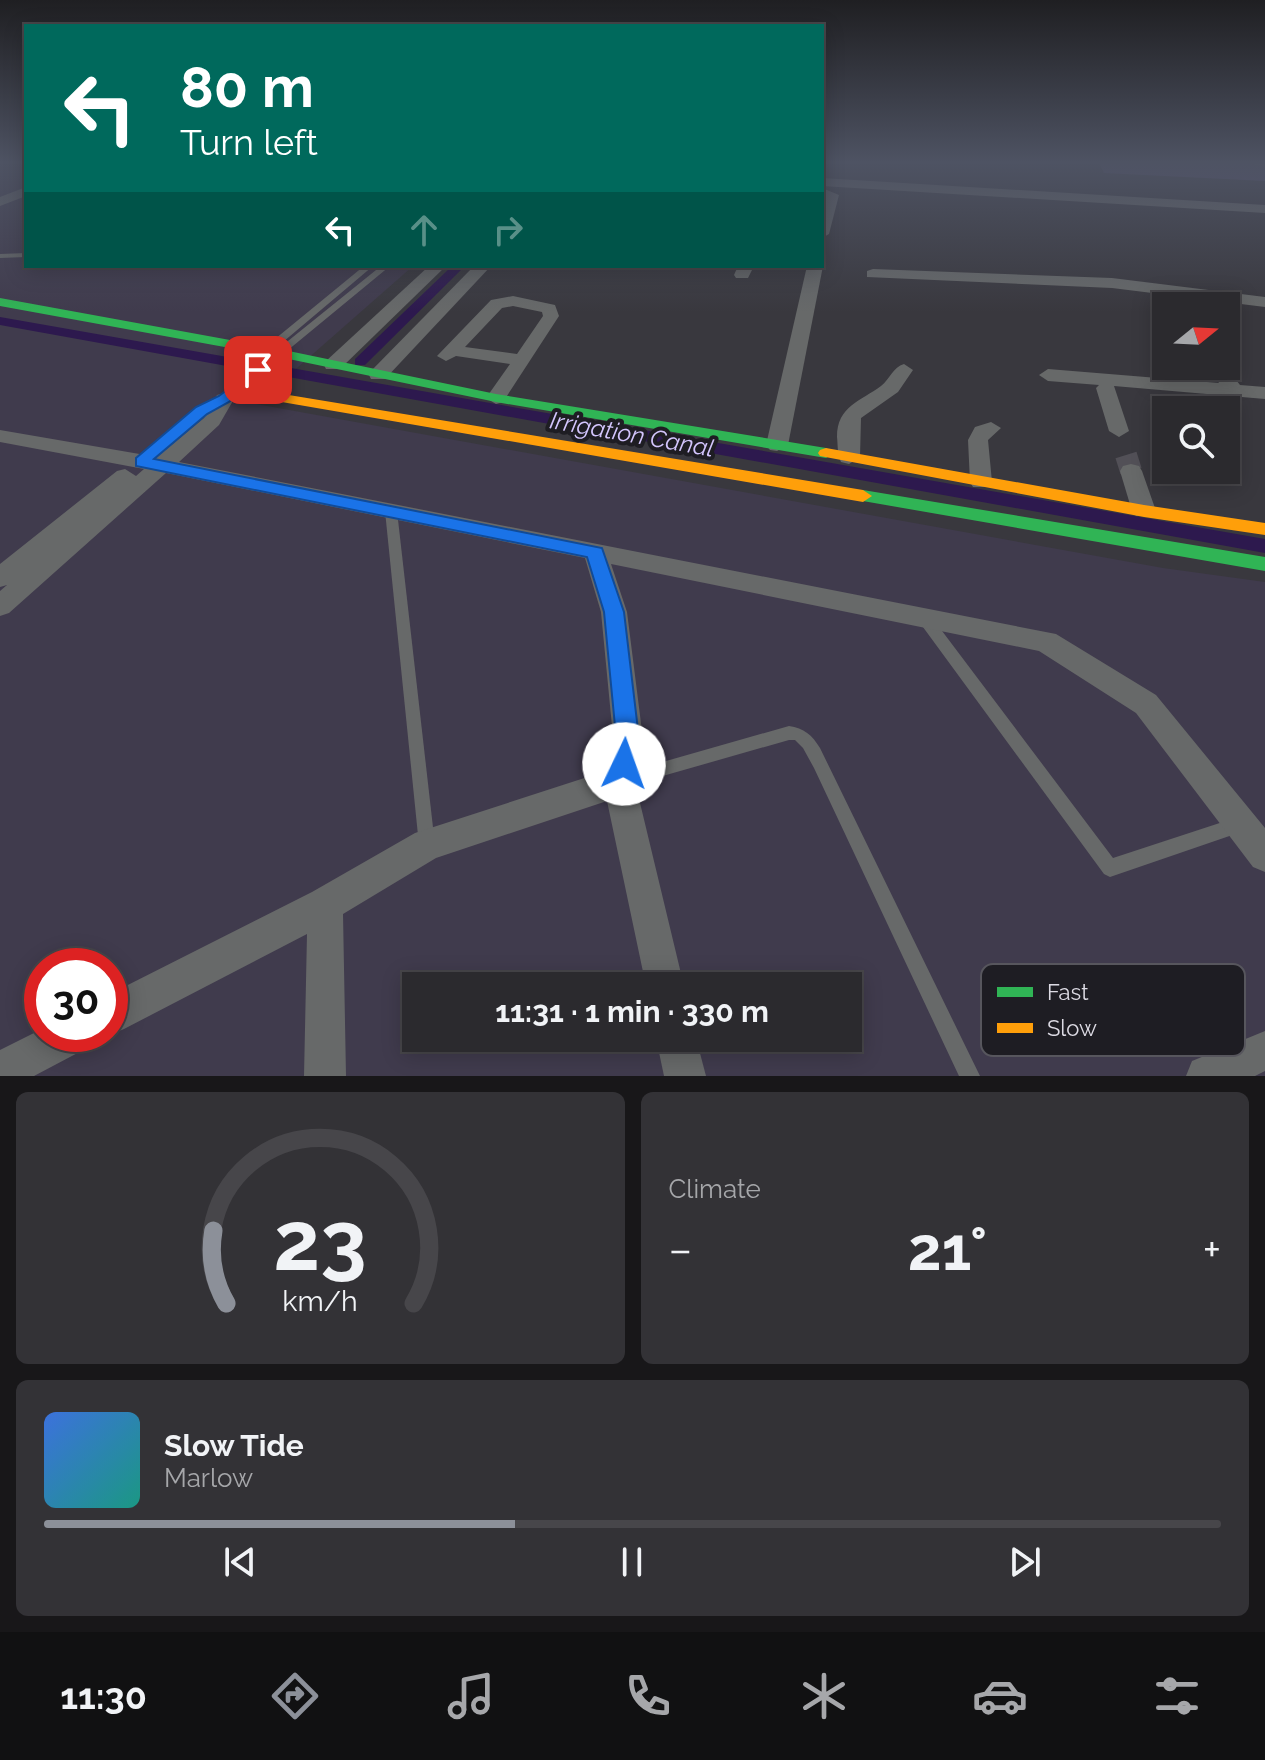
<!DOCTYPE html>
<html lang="en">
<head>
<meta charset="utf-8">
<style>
  :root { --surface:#2b2a2e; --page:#333236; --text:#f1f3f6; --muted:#a6a7aa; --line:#47464a; --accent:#8c9099 }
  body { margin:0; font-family:Raleway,sans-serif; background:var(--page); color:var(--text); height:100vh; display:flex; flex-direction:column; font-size:30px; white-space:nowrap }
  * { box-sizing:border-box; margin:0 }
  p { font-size:26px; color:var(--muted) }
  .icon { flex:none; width:44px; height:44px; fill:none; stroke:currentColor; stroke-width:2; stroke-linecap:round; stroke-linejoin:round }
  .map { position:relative; height:1076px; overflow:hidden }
  .panel { display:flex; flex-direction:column; gap:16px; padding:16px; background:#181719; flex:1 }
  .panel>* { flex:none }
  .banner { position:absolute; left:24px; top:24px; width:800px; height:244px; border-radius:0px; box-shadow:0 4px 20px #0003,0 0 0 2px var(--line); background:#00695c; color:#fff; overflow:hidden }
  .needle { width:52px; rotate:72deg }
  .tools { position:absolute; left:1152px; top:292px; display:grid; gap:16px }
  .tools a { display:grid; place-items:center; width:88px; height:88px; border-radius:0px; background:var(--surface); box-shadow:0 4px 20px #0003,0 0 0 2px var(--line); font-size:40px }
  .speed { position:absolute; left:24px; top:948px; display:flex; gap:16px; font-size:40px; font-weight:700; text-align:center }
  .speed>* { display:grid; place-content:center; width:104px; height:104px; border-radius:50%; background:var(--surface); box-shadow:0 4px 20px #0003,0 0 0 2px var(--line); line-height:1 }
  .speed .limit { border:12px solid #d22; background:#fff; color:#111 }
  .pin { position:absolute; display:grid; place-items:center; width:68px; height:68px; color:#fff; margin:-34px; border-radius:16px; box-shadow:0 4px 12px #0006 }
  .me { position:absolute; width:88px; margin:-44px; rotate:3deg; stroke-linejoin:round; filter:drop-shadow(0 0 6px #0008) }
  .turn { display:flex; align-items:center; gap:28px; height:168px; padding:0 24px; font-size:36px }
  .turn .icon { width:104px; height:104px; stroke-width:2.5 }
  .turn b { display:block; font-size:56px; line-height:68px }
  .lanes { display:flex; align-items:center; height:76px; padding:0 24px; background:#0003; justify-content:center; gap:40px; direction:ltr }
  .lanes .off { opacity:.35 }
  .big { font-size:60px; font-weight:700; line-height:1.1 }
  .panel .widget { flex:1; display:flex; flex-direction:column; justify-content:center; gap:12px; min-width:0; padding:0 28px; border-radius:12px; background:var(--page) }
  .panel .dial { align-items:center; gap:0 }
  .dial svg { height:208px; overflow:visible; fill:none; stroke:var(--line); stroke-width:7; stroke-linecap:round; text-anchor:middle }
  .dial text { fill:var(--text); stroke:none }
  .song { display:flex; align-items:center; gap:24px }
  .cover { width:96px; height:96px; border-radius:12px; background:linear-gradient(135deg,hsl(220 70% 55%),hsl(170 70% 35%)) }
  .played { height:8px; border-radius:4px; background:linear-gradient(90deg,var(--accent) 40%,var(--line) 40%) }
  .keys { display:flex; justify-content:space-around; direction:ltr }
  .heat { display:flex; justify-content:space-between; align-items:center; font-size:44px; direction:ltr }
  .panel .tiles { flex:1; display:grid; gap:16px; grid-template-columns:1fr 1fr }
  .widget:last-child { grid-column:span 2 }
  .trip { position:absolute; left:402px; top:972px; width:460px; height:80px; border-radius:0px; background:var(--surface); box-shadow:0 4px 20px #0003,0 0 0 2px var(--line); font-weight:700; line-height:80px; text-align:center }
  .tab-bar { display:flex; height:128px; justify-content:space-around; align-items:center; background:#111112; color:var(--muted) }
  .tab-bar .icon { width:56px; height:56px }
  .tab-bar .selected { color:var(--accent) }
  .tab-bar b { font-size:36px; color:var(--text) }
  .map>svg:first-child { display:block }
  .built { fill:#403b4d; fill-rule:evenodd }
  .green { fill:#584e74 }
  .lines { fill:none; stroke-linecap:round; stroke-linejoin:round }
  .canal { fill:#2d194e; fill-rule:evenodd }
  .street-tunnel { stroke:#525057; stroke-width:22; stroke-dasharray:22 11; stroke-linecap:butt }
  .lane { fill:#676969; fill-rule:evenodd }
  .street { fill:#676969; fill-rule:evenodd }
  .fast { fill:#30b455; fill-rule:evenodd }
  .slow { fill:#ff9f0a; fill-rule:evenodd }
  .route { fill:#1a73e8; stroke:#114b97; stroke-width:2 }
  .labels { text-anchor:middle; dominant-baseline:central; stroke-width:8; stroke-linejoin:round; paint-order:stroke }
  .water-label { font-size:24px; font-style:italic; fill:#d3c5fd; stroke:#1e1d23 }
  .key { fill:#1e1d23; stroke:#57565d; stroke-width:2 }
  .key-label { font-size:22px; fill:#dddbe4 }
</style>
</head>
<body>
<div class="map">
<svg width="1265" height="1076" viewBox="0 0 1265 1076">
  <rect width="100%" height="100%" fill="#39383e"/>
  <path class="built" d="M0,161H26V266H413L256,404L1163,568L1265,582V1076H0ZM42,966H110V1034H42ZM416,986H848V1038H416Z"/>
  <polygon class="green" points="1098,161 1265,161 1265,181 1104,173"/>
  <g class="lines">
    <g class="canal">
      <polygon points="452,266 465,266 365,365 355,365 355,359"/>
      <polygon points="0,317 1265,539 1265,553 0,325"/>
    </g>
    <polyline class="street-tunnel" points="1126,455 1131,471"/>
    <g class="lane">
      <polygon points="26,253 26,257 0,258 0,254"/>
      <polygon points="364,266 373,266 283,342 283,345 381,266 390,266 282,355 276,355 275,339"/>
      <polygon points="391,507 397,511 435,845 433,851 427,853 421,851 419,845 385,511"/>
      <polygon points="925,614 930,615 1113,858 1238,817 1244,819 1246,825 1244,831 1110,877 1104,874 920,623 918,619 920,615"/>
      <path d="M789,726C804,728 812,735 820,748L980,1076H959L814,768L803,748L795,740H789L624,787L618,785L616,780L618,775L624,773Z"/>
    </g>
    <g class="street">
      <polygon points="1239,161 1265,161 1265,167"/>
      <polygon points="822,178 1265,205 1265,213 822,186"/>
      <polygon points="26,187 26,196 0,206 0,197"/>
      <polygon points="822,188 839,195 829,234 822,238 825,197 822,196"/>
      <polygon points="822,265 823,266 788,445 777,451 770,450 766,445 807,266"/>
      <polygon points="429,266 446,266 340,369 326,369 324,365 326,361"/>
      <polygon points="474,266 491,266 385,379 371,379 369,375 371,371"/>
      <polygon points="738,266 754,266 748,278 736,278 734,275"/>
      <polygon points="873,269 1112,278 1265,297 1265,307 1112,288 867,277 867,271"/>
      <path d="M513,296L555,305L559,316L503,402L496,404L486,398L510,364L456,356L446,361L437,356L491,300ZM513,306L542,312L543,316L517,354L465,347L502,308Z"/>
      <path d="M904,364L913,370L898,392L861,418L860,457L849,464L841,462C837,454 838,445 837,437C837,406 861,401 881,386C890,379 893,367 904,364Z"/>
      <polygon points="1206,366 1225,366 1240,385 1265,387 1265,399 1114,386 1129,431 1119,437 1109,431 1096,388 1099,385 1048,381 1039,375 1048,369 1219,383"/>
      <polygon points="224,393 234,399 219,425 179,462 1056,634 1156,695 1265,828 1265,872 1253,867 1136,713 1039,651 611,564 627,612 644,747 635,782 684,986 646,986 607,801 436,858 343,914 346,1076 304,1076 307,934 124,1029 110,1035 109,1034 110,994 312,892 415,833 606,771 614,747 601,612 585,558 166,473 9,613 0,616 0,591 7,585 0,587 0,564 117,471 125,469 136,476 144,469 0,442 0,430 157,457 204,418 217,395"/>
      <polygon points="991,422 1001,428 988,440 992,482 989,487 973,487 970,482 968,440 975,427"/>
      <polygon points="1131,464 1139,466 1142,471 1156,511 1152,516 1136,516 1132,511 1120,471 1123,466"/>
      <polygon points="42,1029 42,1034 93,1034 87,1048 34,1076 0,1076 0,1050"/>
      <polygon points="1265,1031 1265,1071 1255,1076 1186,1076 1192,1061"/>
      <polygon points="656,1038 696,1038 706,1076 664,1076"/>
    </g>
    <g class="fast">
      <polygon points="0,298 279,349 496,394 826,448 834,453 826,458 496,402 279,357 0,306"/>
      <polygon points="863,490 1265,557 1265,571 857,500 854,496 857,492"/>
    </g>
    <g class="slow">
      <polygon points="235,386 863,490 872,496 863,502 230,393 228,390"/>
      <polygon points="826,448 1144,505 1265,523 1265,535 1144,517 820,456 818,453 820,450"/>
    </g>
  </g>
  <linearGradient id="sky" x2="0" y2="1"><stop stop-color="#1f1f22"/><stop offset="0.52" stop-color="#4e5363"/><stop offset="1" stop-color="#4e5363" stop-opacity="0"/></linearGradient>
  <rect width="1265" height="312" fill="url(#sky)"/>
  <polygon class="route" points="258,366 265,370 263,373 229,402 207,414 154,459 602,548 624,612 640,747 632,772 624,775 615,772 612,764 617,747 604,612 587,557 136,466 136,458 196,407 219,396"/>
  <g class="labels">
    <g class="water-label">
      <text transform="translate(632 434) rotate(10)">Irrigation Canal</text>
    </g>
  </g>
  <rect x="981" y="964" width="264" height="92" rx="12" class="key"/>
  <rect x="997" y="987" width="36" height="10" fill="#30b455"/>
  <rect x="997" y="1023" width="36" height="10" fill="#ff9f0a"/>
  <g class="key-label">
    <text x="1047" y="1000">Fast</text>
    <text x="1047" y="1036">Slow</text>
  </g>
</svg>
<div class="tools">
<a><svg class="needle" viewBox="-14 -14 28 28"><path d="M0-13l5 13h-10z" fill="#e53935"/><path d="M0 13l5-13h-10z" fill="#a6a7aa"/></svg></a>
<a><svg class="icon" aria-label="search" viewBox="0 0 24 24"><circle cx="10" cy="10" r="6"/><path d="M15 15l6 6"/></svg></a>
</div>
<div class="speed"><div class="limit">30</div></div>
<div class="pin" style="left:258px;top:370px;background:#d93025"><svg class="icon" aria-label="arrive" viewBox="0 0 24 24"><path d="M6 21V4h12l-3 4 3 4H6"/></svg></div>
<svg class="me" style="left:624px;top:764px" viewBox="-20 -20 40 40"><circle r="19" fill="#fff"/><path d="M0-13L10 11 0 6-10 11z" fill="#1a73e8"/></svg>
<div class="trip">11:31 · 1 min · 330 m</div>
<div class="banner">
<div class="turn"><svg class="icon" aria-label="left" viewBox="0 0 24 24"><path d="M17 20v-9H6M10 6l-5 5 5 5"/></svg><div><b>80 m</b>Turn left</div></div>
<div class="lanes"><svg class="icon" aria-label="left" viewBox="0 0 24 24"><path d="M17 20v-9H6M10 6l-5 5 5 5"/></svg><svg class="icon off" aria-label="ahead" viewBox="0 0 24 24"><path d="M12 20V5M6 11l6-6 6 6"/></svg><svg class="icon off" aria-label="right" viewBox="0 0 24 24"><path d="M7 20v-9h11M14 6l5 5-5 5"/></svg></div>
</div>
</div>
<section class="panel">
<div class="tiles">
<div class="widget dial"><svg viewBox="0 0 100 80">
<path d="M14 69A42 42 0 1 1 86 69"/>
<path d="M14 69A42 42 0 0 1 9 41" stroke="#8c9099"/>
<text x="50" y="56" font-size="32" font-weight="700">23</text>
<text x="50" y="72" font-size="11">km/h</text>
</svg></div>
<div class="widget"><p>Climate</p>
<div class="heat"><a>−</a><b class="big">21°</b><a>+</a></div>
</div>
<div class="widget">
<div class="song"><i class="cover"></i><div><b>Slow Tide</b><p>Marlow</p></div></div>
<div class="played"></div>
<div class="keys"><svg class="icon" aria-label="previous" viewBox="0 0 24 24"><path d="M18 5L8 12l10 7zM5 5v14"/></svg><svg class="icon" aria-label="pause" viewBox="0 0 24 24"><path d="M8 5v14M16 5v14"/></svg><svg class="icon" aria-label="next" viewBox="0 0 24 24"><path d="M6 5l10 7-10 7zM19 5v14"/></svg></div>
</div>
</div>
</section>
<nav class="tab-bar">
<b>11:30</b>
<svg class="icon selected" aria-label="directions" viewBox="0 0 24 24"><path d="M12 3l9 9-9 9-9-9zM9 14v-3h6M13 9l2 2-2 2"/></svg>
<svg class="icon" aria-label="music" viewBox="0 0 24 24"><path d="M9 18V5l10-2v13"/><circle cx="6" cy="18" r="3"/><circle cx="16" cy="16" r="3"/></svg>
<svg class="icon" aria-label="phone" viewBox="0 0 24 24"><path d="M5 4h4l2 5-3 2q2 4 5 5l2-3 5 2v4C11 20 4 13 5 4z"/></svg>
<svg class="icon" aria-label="climate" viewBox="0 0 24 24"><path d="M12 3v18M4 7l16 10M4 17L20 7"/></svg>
<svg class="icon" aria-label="car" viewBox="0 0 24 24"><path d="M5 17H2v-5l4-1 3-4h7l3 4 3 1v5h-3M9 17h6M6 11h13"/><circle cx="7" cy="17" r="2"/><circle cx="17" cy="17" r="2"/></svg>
<svg class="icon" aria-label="filters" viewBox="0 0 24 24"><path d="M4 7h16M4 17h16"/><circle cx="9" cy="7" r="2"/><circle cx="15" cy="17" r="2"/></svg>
</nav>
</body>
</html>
